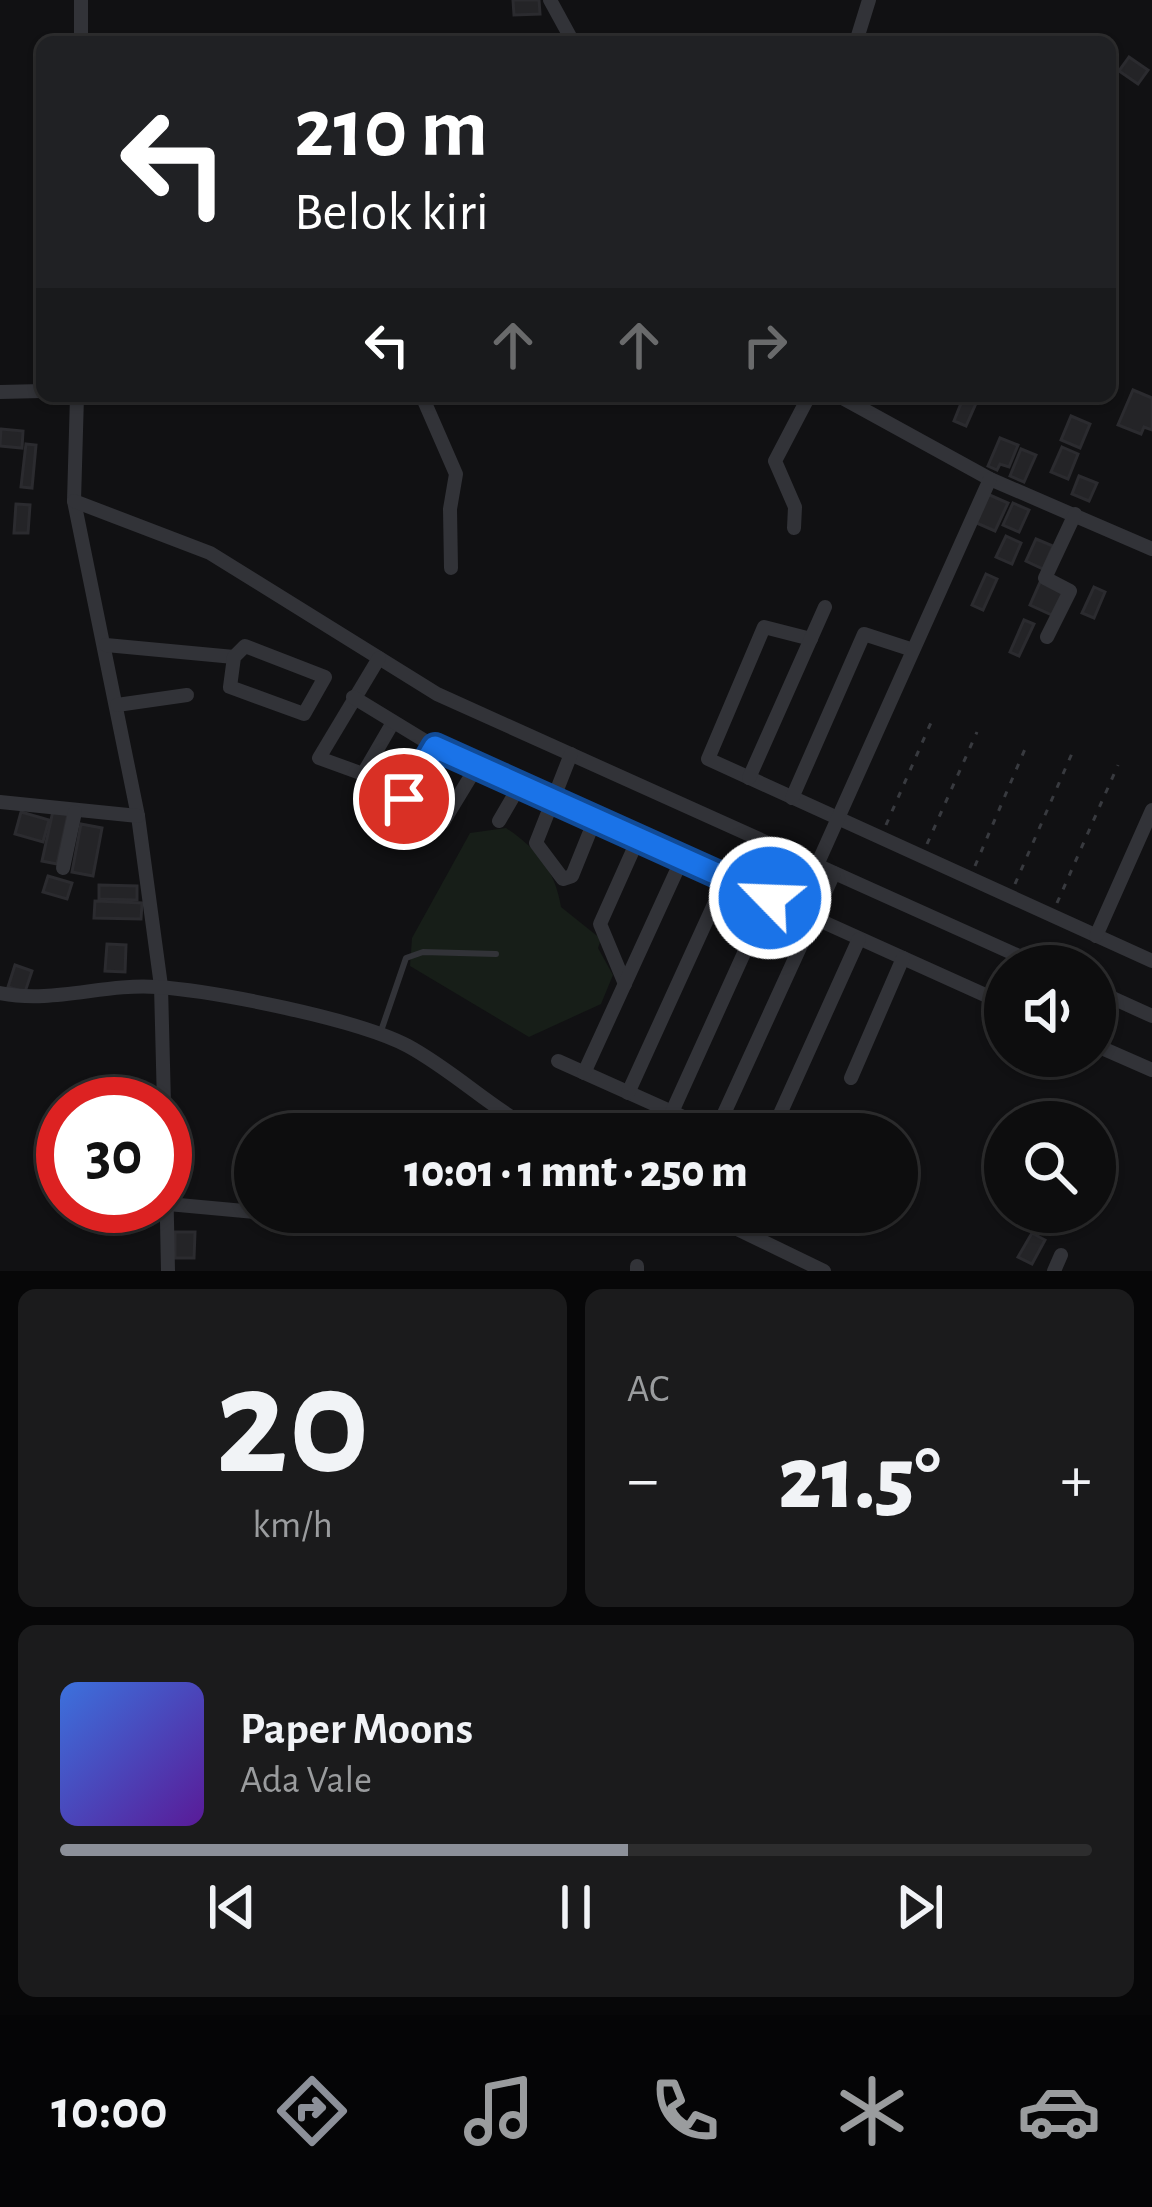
<!DOCTYPE html>
<html lang="id">
<head>
<meta charset="utf-8">
<style>
  :root { --surface:#0d0d0e; --page:#1b1b1c; --text:#f1f3f6; --muted:#9a9c9e; --line:#2d2d2e; --accent:#8c9099 }
  body { margin:0; font-family:"Alegreya Sans",sans-serif; background:var(--page); color:var(--text); height:100vh; display:flex; flex-direction:column; font-size:45px; white-space:nowrap }
  * { box-sizing:border-box; margin:0 }
  p { font-size:39px; color:var(--muted) }
  .icon { flex:none; width:66px; height:66px; fill:none; stroke:currentColor; stroke-width:2; stroke-linecap:round; stroke-linejoin:round }
  .map { position:relative; height:1271px; overflow:hidden }
  .details { display:flex; flex-direction:column; gap:18px; padding:18px; background:#070708; flex:1 }
  .details>* { flex:none }
  .top-card { position:absolute; left:36px; top:36px; width:1080px; height:366px; border-radius:18px; box-shadow:0 3px 9px #0004,0 0 0 3px var(--line); background:#202124; color:#fff; overflow:hidden }
  .controls { position:absolute; left:984px; top:945px; display:grid; gap:24px }
  .controls a { display:grid; place-items:center; width:132px; height:132px; border-radius:50%; background:var(--surface); box-shadow:0 3px 9px #0004,0 0 0 3px var(--line); font-size:60px }
  .speed { position:absolute; left:36px; top:1077px; display:flex; gap:24px; font-size:60px; font-weight:700; text-align:center }
  .speed>* { display:grid; place-content:center; width:156px; height:156px; border-radius:50%; background:var(--surface); box-shadow:0 3px 9px #0004,0 0 0 3px var(--line); line-height:1 }
  .speed .limit { border:18px solid #d22; background:#fff; color:#111 }
  .pin { position:absolute; display:grid; place-items:center; width:102px; height:102px; color:#fff; margin:-51px; border:6px solid #fff; border-radius:50%; box-shadow:0 3px 12px #0007 }
  .me { position:absolute; width:132px; margin:-66px; rotate:294deg; stroke-linejoin:round; filter:drop-shadow(0 0 9px #0008) }
  .turn { display:flex; align-items:center; gap:42px; height:252px; padding:0 60px; font-size:54px }
  .turn .icon { width:156px; height:156px; stroke-width:2.5 }
  .turn b { display:block; font-size:84px; line-height:102px }
  .lanes { display:flex; align-items:center; height:114px; padding:0 60px; background:#0003; justify-content:center; gap:60px; direction:ltr }
  .lanes .off { opacity:.35 }
  .big { font-size:90px; font-weight:800; line-height:1.1 }
  .details .tile { flex:1; display:flex; flex-direction:column; justify-content:center; gap:18px; min-width:0; padding:0 42px; border-radius:18px; background:var(--page) }
  .details .dial { align-items:center; gap:0 }
  .dial b { font-size:156px; line-height:1 }
  .song { display:flex; align-items:center; gap:36px }
  .cover { width:144px; height:144px; border-radius:18px; background:linear-gradient(135deg,hsl(220 70% 55%),hsl(270 70% 35%)) }
  .played { height:12px; border-radius:6px; background:linear-gradient(90deg,var(--accent) 55%,var(--line) 55%) }
  .keys { display:flex; justify-content:space-around; direction:ltr }
  .heat { display:flex; justify-content:space-between; align-items:center; font-size:66px; direction:ltr }
  .details .tiles { flex:1; display:grid; gap:18px; grid-template-columns:1fr 1fr }
  .tile:last-child { grid-column:span 2 }
  .trip { position:absolute; left:234px; top:1113px; width:684px; height:120px; border-radius:60px; background:var(--surface); box-shadow:0 3px 9px #0004,0 0 0 3px var(--line); font-weight:800; line-height:120px; text-align:center }
  .dock { display:flex; height:192px; justify-content:space-around; align-items:center; background:#050506; color:var(--muted) }
  .dock .icon { width:84px; height:84px }
  .dock .current { color:var(--accent) }
  .dock b { font-size:54px; color:var(--text) }
  .map>svg:first-child { display:block }
  .green { fill:#171e18 }
  .building { fill:#242427; stroke:#2b2b2f; stroke-width:3 }
  .lines { fill:none; stroke-linecap:round; stroke-linejoin:round }
  .path { stroke:#383a3f; stroke-width:3; stroke-dasharray:6 9; stroke-linecap:butt }
  .service { stroke:#323338; stroke-width:6 }
  .minor { stroke:#323338; stroke-width:14 }
  .route-casing { stroke:#114b97; stroke-width:30 }
  .route { stroke:#1a73e8; stroke-width:21 }
</style>
</head>
<body>
<div class="map">
<svg width="1152" height="1271" viewBox="0 0 1152 1271">
  <rect width="100%" height="100%" fill="#111113"/>
  <path class="green" d="M506,828C537,849 555,870 561,907L601,939L598,948L613,975L601,1004L529,1037L410,966L412,938L470,833Z"/>
  <g class="building">
    <polygon points="513,0 539,0 540,14 514,15"/>
    <polygon points="1129,57 1148,70 1138,84 1119,71"/>
    <polygon points="1133,390 1152,398 1152,430 1144,427 1141,434 1118,425"/>
    <polygon points="964,396 977,401 966,426 954,421"/>
    <polygon points="1071,416 1090,424 1080,448 1061,440"/>
    <polygon points="1,429 23,431 22,448 0,446"/>
    <polygon points="1000,438 1018,445 1009,467 1000,464 997,470 988,466"/>
    <polygon points="26,444 36,445 32,488 21,487"/>
    <polygon points="1062,447 1078,454 1068,479 1051,472"/>
    <polygon points="1021,449 1036,455 1024,482 1010,476"/>
    <polygon points="1079,476 1097,483 1089,501 1072,494"/>
    <polygon points="985,493 1008,503 995,531 972,521"/>
    <polygon points="1013,503 1029,510 1019,532 1003,525"/>
    <polygon points="16,504 30,505 28,533 14,533"/>
    <polygon points="1006,536 1021,543 1012,564 996,557"/>
    <polygon points="1036,539 1053,546 1043,569 1026,561"/>
    <polygon points="986,574 997,579 983,610 972,605"/>
    <polygon points="1041,580 1065,591 1054,616 1030,605"/>
    <polygon points="1094,587 1105,592 1094,618 1082,613"/>
    <polygon points="1024,620 1034,624 1019,656 1010,652"/>
    <polygon points="53,811 68,814 57,864 42,861"/>
    <polygon points="21,812 49,820 43,842 15,834"/>
    <polygon points="81,824 102,828 93,876 72,872"/>
    <polygon points="48,876 72,883 67,899 43,892"/>
    <polygon points="99,885 137,886 137,900 99,899"/>
    <polygon points="95,901 142,903 141,919 94,918"/>
    <polygon points="107,944 126,945 125,972 105,971"/>
    <polygon points="15,965 32,971 25,992 8,987"/>
    <polygon points="175,1232 195,1232 194,1258 175,1258"/>
    <polygon points="1032,1233 1045,1240 1032,1264 1018,1257"/>
  </g>
  <g class="lines">
    <g class="path">
      <polyline points="886,825 933,718"/>
      <polyline points="927,844 977,732"/>
      <polyline points="975,866 1028,742"/>
      <polyline points="1015,884 1073,751"/>
      <polyline points="1057,903 1118,765"/>
    </g>
    <polyline class="service" points="381,1031 406,958 423,952 496,954"/>
    <g class="minor">
      <polyline points="81,0 81,42"/>
      <polyline points="550,0 573,42"/>
      <polyline points="856,42 869,0"/>
      <polyline points="0,392 42,391"/>
      <polyline points="77,396 74,501 138,816 161,986 164,1104"/>
      <polyline points="422,396 456,474 450,509 451,568"/>
      <polyline points="839,396 990,479 1152,549"/>
      <polyline points="74,501 210,553 437,694 1041,966"/>
      <polyline points="794,528 795,507 775,461 809,396"/>
      <polyline points="1047,637 1070,591 1045,578 1075,514"/>
      <polyline points="811,639 764,627 708,759 1152,961"/>
      <polyline points="106,645 234,657"/>
      <polygon points="245,646 325,677 304,714 230,687 234,657"/>
      <polyline points="379,658 319,758 363,774 392,724"/>
      <polyline points="353,697 435,747 1005,1004"/>
      <polyline points="117,705 187,695"/>
      <polyline points="435,747 404,796 438,823 443,822 477,766"/>
      <polyline points="571,754 536,843 563,879 572,876 595,819"/>
      <polyline points="749,778 825,607"/>
      <polyline points="792,798 864,634 910,649"/>
      <polyline points="0,802 138,816"/>
      <polyline points="499,821 520,785"/>
      <polyline points="817,865 990,479"/>
      <polyline points="63,868 75,812"/>
      <polyline points="1096,936 1152,810"/>
      <polyline points="625,984 600,924 638,839"/>
      <polyline points="1095,990 1152,1016"/>
      <path d="M0,993C52,1004 105,983 157,987C215,991 357,1019 408,1046C454,1071 492,1109 539,1134"/>
      <polyline points="1095,1045 1152,1070"/>
      <polyline points="558,1061 721,1134"/>
      <polyline points="584,1073 682,859"/>
      <polyline points="851,1078 903,958"/>
      <polyline points="628,1093 726,878"/>
      <polyline points="672,1112 769,898"/>
      <polyline points="165,1123 168,1271"/>
      <polyline points="716,1131 834,873"/>
      <polyline points="771,1134 859,939"/>
      <polyline points="168,1204 255,1212"/>
      <polyline points="259,1212 274,1213"/>
      <polyline points="702,1212 824,1271"/>
      <polyline points="637,1266 637,1271"/>
      <polyline points="1054,1271 1061,1255"/>
    </g>
  </g>
  <g class="lines">
    <g class="route-casing">
      <polyline id="route" points="404,799 435,747 770,898"/>
    </g>
    <use href="#route" class="route"/>
  </g>
</svg>
<div class="controls">
<a><svg class="icon" aria-label="sound" viewBox="0 0 24 24"><path d="M4 9h4l5-4v14l-5-4H4zM17 9q2 3 0 6"/></svg></a>
<a><svg class="icon" aria-label="search" viewBox="0 0 24 24"><circle cx="10" cy="10" r="6"/><path d="M15 15l6 6"/></svg></a>
</div>
<div class="speed"><div class="limit">30</div></div>
<div class="pin" style="left:404px;top:799px;background:#d93025"><svg class="icon" aria-label="arrive" viewBox="0 0 24 24"><path d="M6 21V4h12l-3 4 3 4H6"/></svg></div>
<svg class="me" style="left:770px;top:898px" viewBox="-20 -20 40 40"><circle r="17" fill="#1a73e8" stroke="#fff" stroke-width="3"/><path d="M0-11L8 9 0 5-8 9z" fill="#fff"/></svg>
<div class="trip">10:01 · 1 mnt · 250 m</div>
<div class="top-card">
<div class="turn"><svg class="icon" aria-label="left" viewBox="0 0 24 24"><path d="M17 20v-9H6M10 6l-5 5 5 5"/></svg><div><b>210 m</b>Belok kiri</div></div>
<div class="lanes"><svg class="icon" aria-label="left" viewBox="0 0 24 24"><path d="M17 20v-9H6M10 6l-5 5 5 5"/></svg><svg class="icon off" aria-label="ahead" viewBox="0 0 24 24"><path d="M12 20V5M6 11l6-6 6 6"/></svg><svg class="icon off" aria-label="ahead" viewBox="0 0 24 24"><path d="M12 20V5M6 11l6-6 6 6"/></svg><svg class="icon off" aria-label="right" viewBox="0 0 24 24"><path d="M7 20v-9h11M14 6l5 5-5 5"/></svg></div>
</div>
</div>
<section class="details">
<div class="tiles">
<div class="tile dial"><b>20</b><p>km/h</p></div>
<div class="tile"><p>AC</p>
<div class="heat"><a>−</a><b class="big">21.5°</b><a>+</a></div>
</div>
<div class="tile">
<div class="song"><i class="cover"></i><div><b>Paper Moons</b><p>Ada Vale</p></div></div>
<div class="played"></div>
<div class="keys"><svg class="icon" aria-label="previous" viewBox="0 0 24 24"><path d="M18 5L8 12l10 7zM5 5v14"/></svg><svg class="icon" aria-label="pause" viewBox="0 0 24 24"><path d="M8 5v14M16 5v14"/></svg><svg class="icon" aria-label="next" viewBox="0 0 24 24"><path d="M6 5l10 7-10 7zM19 5v14"/></svg></div>
</div>
</div>
</section>
<nav class="dock">
<b>10:00</b>
<svg class="icon current" aria-label="directions" viewBox="0 0 24 24"><path d="M12 3l9 9-9 9-9-9zM9 14v-3h6M13 9l2 2-2 2"/></svg>
<svg class="icon" aria-label="music" viewBox="0 0 24 24"><path d="M9 18V5l10-2v13"/><circle cx="6" cy="18" r="3"/><circle cx="16" cy="16" r="3"/></svg>
<svg class="icon" aria-label="phone" viewBox="0 0 24 24"><path d="M5 4h4l2 5-3 2q2 4 5 5l2-3 5 2v4C11 20 4 13 5 4z"/></svg>
<svg class="icon" aria-label="climate" viewBox="0 0 24 24"><path d="M12 3v18M4 7l16 10M4 17L20 7"/></svg>
<svg class="icon" aria-label="car" viewBox="0 0 24 24"><path d="M5 17H2v-5l4-1 3-4h7l3 4 3 1v5h-3M9 17h6M6 11h13"/><circle cx="7" cy="17" r="2"/><circle cx="17" cy="17" r="2"/></svg>
</nav>
</body>
</html>
